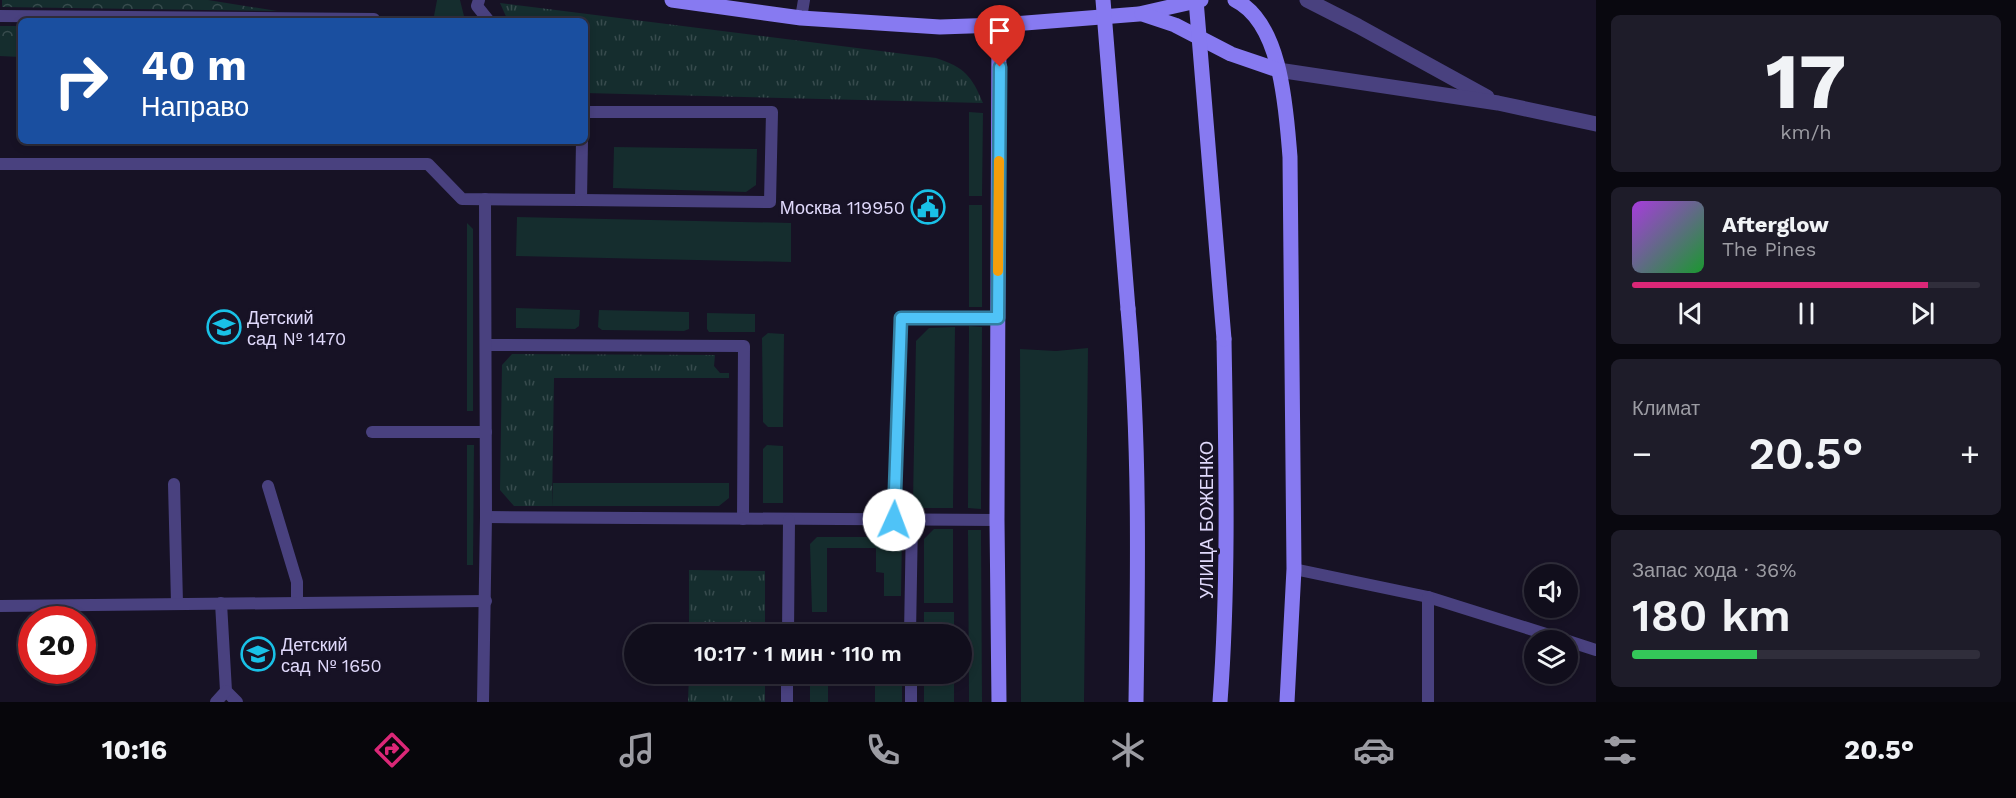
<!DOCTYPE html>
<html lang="ru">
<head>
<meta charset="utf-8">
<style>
  :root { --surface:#110e1c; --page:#1e1c29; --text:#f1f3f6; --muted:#9c9ca3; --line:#302e3b; --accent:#db2777 }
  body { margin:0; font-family:"Work Sans",sans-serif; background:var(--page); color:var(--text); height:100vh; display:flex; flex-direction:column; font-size:22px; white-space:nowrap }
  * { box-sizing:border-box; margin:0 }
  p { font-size:20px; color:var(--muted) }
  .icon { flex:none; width:33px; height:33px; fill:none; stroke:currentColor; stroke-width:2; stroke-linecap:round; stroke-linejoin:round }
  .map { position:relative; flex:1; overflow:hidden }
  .details { display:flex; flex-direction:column; gap:15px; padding:15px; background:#09080f; width:420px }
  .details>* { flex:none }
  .guide { position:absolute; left:18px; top:18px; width:570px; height:126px; border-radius:9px; box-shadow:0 3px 9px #0003,0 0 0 2px var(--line); background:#1a4fa0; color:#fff; overflow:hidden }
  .buttons { position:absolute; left:1524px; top:564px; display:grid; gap:12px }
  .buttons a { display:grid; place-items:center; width:54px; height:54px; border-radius:50%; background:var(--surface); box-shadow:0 3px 9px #0003,0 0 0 2px var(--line); font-size:30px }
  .speed { position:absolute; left:18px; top:606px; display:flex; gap:12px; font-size:30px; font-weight:700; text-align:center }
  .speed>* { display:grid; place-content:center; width:78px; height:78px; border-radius:50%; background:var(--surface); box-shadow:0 3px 9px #0003,0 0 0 2px var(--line); line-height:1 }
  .speed .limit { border:9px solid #d22; background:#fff; color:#111 }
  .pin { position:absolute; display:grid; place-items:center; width:51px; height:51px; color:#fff; margin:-62px -26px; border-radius:50% 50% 50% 0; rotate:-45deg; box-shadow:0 0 6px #0007 }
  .pin .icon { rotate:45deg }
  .me { position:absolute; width:66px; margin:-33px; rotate:2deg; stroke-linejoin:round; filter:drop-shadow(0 0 4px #0008) }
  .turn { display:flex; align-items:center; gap:21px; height:126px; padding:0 24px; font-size:27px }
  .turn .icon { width:78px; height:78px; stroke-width:2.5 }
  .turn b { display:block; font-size:42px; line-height:51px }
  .big { font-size:45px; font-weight:600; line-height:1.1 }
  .details .widget { flex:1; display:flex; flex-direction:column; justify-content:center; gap:9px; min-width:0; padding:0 21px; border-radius:9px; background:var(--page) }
  .details .dial { align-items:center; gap:0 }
  .dial b { font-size:78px; line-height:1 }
  .song { display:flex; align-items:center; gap:18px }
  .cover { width:72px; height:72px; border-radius:9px; background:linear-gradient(135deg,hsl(280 70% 55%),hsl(130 70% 35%)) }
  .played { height:6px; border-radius:3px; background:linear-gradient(90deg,var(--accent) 85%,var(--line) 85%) }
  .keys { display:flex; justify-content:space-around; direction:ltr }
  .heat { display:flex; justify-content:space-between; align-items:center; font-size:33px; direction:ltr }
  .charge { height:9px; border-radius:4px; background:linear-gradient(90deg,#34c759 36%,var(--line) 0) }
  .trip { position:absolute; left:624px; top:624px; width:348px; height:60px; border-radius:30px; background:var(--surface); box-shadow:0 3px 9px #0003,0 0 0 2px var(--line); font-weight:600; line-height:60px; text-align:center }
  .menu { display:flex; height:96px; justify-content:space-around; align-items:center; background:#07060b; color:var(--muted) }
  .menu .icon { width:42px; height:42px }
  .menu .active { color:var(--accent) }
  .menu b { font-size:27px; color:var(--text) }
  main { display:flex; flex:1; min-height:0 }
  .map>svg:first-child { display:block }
  .grass { fill:#152d2e }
  .forest { fill:url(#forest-crowns) }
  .park { fill:url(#park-tufts) }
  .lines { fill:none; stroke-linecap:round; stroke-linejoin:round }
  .lane { stroke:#49417f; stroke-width:12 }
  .street { stroke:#49417f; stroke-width:15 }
  .secondary { stroke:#877af1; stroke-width:15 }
  .secondary-bridge { stroke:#877af1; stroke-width:15 }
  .route-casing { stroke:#337fa1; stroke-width:15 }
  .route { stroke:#4fc3f7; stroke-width:10 }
  .slow { stroke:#f59e0b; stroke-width:10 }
  .labels { text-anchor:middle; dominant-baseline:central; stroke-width:6; stroke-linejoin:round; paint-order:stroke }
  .poi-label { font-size:18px; fill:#e0d9fb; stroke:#171225; text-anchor:start }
  .street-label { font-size:18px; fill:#e0d9fb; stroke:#171225 }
</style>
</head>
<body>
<main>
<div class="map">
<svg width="1596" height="702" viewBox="0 0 1596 702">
  <defs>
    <pattern id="forest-crowns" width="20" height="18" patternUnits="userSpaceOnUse" patternTransform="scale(1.5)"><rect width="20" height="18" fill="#152d2e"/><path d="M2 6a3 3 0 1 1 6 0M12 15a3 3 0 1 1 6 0" fill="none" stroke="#374b4d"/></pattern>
    <pattern id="park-tufts" width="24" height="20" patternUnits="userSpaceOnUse" patternTransform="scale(1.5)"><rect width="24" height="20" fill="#152d2e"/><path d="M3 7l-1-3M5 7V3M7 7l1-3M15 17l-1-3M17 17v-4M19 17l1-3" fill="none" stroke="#374b4d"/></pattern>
  </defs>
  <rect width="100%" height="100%" fill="#171225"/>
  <g class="grass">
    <polygon points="437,0 460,0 464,16 434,16"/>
    <polygon points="969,112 983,113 982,196 969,196"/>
    <polygon points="614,147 757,149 756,185 746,192 613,188"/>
    <rect x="969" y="205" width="13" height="102"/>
    <polygon points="517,217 791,223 791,262 516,256"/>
    <polygon points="467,223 473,229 473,411 467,411"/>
    <polygon points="516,308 580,310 579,326 575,329 516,328"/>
    <polygon points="599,310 689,312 689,329 684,331 602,330 598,327"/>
    <polygon points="707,313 755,314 755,332 709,332 707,329"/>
    <polygon points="969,326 982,327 981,509 968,508"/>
    <polygon points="955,327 953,508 919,508 913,500 916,341 929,328"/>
    <polygon points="768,333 784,334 783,427 768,427 763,422 762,338"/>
    <polygon points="1088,348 1084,702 1021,702 1020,349 1056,351"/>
    <polygon points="467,445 474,445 473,565 467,565"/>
    <polygon points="767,445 783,446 783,503 763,503 763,449"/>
    <polygon points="553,483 729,483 729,498 719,506 552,506"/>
    <polygon points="934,529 953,529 953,603 924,603 924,539"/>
    <polygon points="968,530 981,530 982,702 969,702"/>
    <polygon points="817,537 902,537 901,596 884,596 884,573 876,572 876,548 827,548 827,612 812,612 810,544"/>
    <rect x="924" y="612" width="30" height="22"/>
    <rect x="810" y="674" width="18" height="28"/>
    <polygon points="902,674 902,702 875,702 875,675"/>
    <rect x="924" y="674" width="30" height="28"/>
  </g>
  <g class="forest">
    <polygon points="2,0 208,0 277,11 2,7"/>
    <polygon points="0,26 21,26 21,57 0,56"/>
  </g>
  <g class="park">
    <path d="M500,3L936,58C964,67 972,76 983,103L585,93V21H508Z"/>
    <polygon points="512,354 715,355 714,366 720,373 729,373 729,378 554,378 552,506 514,506 500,490 502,365"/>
    <polygon points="689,570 765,571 765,634 689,634"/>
    <polygon points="689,674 765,674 765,702 688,702"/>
  </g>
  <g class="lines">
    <g class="lane">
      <polyline points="479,0 477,6 489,21"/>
      <polyline points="0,16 374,19"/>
      <polyline points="801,18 804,0"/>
      <polyline points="0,164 428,164 462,199 581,200 582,141"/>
      <polyline points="581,200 770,202 772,112 585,112"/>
      <polyline points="486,345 744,346 743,519"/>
      <polyline points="372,432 486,432"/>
      <polyline points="174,484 177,603"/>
      <polyline points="268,486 297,582 297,602"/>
      <polyline points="486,517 997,520"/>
      <polyline points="894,520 901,318 997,318"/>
      <polyline points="1294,569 1428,597 1565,640"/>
      <polyline points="1428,597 1428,702"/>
      <polyline points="221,603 226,691 237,702"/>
      <polyline points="0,606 486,601"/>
      <polyline points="788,634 789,520"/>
      <polyline points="910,634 912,519"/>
      <polyline points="1568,641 1596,650"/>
      <polyline points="911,674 911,702"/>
      <polyline points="216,702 226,691"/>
      <polyline points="483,702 486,517 485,199"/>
      <polyline points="787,702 787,674"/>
    </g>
    <g class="street">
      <polyline points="1307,0 1358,26 1487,97"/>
      <polyline points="1278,70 1498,103 1596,124"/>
    </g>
    <g class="secondary">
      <polyline points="672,0 801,18 940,27 999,25 1139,14 1201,0"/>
      <path d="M1235,0C1282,23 1286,110 1290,157L1294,569L1287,702"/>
      <polyline points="1142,14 1175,25 1231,54 1278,70"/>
      <polyline points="999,25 997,520 999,702"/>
      <path d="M1128,309C1140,440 1138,571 1136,702"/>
      <path d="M1220,702C1229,581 1226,460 1224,339"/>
    </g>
    <g class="secondary-bridge">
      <polyline points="1103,0 1128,309"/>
      <polyline points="1196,0 1224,339"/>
    </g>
  </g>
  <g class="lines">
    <g class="route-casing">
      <polyline id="route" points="894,520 901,318 998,318 1000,67"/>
    </g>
    <use href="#route" class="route"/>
    <polyline class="slow" points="998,271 999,161"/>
  </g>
  <defs>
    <g id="civic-ring" transform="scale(1.725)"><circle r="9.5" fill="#171225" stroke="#19c1e7" stroke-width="1.5"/><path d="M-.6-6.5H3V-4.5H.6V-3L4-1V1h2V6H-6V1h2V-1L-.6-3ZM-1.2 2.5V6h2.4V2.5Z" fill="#19c1e7"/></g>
    <g id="school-ring" transform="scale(1.725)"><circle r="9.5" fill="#171225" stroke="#19c1e7" stroke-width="1.5"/><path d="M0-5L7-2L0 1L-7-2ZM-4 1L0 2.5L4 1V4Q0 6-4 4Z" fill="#19c1e7"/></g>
  </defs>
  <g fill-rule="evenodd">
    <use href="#civic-ring" x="928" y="207"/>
    <use href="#school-ring" x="224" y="327"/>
    <use href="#school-ring" x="258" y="654"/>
  </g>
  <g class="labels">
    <g class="poi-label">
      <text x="905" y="207" text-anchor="end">Москва 119950</text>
      <text x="247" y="317">Детский<tspan x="247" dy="21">сад № 1470</tspan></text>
      <text x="281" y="644">Детский<tspan x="281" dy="21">сад № 1650</tspan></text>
    </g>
    <g class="street-label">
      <text transform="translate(1206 520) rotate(-90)">УЛИЦА БОЖЕНКО</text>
    </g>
  </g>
</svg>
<div class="buttons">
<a><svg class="icon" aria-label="sound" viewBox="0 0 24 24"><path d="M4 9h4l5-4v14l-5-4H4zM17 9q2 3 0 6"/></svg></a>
<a><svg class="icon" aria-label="layers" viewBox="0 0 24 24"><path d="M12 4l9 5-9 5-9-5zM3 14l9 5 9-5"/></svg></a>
</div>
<div class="speed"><div class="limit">20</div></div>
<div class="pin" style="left:1000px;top:67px;background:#d93025"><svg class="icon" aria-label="arrive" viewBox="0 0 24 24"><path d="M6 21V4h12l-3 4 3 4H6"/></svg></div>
<svg class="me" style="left:894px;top:520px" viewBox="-20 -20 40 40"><circle r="19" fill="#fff"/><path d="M0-13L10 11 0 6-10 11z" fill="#4fc3f7"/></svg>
<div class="trip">10:17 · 1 мин · 110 m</div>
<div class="guide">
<div class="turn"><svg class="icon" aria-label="right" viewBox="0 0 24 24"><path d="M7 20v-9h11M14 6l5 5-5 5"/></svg><div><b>40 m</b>Направо</div></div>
</div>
</div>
<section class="details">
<div class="widget dial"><b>17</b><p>km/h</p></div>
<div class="widget">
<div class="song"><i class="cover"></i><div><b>Afterglow</b><p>The Pines</p></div></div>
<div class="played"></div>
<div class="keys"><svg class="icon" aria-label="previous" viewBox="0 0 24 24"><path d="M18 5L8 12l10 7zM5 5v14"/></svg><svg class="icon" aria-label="pause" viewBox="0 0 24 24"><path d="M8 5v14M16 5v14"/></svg><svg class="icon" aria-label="next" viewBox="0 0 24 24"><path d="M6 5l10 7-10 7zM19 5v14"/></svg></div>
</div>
<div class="widget"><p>Климат</p>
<div class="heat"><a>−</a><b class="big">20.5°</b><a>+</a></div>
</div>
<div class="widget"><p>Запас хода · 36%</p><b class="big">180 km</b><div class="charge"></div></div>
</section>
</main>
<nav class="menu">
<b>10:16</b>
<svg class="icon active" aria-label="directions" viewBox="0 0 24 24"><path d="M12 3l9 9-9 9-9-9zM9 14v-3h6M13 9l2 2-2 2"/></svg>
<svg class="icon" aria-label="music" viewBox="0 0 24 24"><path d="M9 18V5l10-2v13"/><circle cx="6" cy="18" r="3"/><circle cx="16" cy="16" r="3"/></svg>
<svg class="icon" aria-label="phone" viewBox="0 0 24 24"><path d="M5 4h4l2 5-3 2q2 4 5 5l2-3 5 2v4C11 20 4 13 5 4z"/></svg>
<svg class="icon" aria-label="climate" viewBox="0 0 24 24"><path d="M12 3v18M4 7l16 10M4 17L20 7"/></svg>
<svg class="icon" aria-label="car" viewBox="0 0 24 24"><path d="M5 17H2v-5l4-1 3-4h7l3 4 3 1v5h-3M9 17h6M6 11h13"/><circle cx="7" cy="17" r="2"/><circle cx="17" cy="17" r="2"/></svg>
<svg class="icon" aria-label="filters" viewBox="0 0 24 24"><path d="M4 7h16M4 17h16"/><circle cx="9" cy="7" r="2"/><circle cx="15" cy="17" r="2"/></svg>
<b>20.5°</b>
</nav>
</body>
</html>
